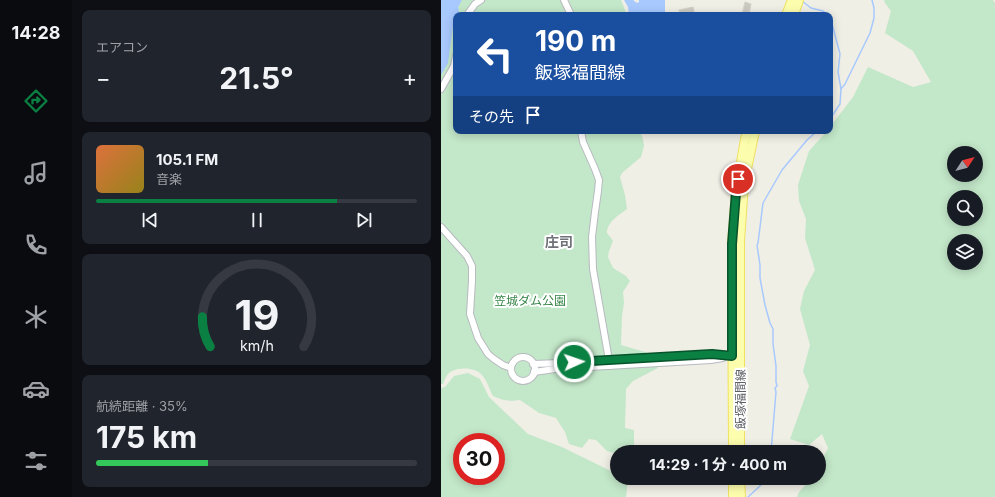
<!DOCTYPE html>
<html lang="ja">
<head>
<meta charset="utf-8">
<style>
  :root { --surface:#171b24; --page:#20242c; --text:#f1f3f6; --muted:#9ea1a6; --line:#363941; --accent:#0b8043 }
  body { margin:0; font-family:Inter,"Noto Sans JP",sans-serif; background:var(--page); color:var(--text); height:100vh; display:flex; flex-direction:column; font-size:15px; white-space:nowrap }
  * { box-sizing:border-box; margin:0 }
  p { font-size:13px; color:var(--muted) }
  .icon { flex:none; width:22px; height:22px; fill:none; stroke:currentColor; stroke-width:2; stroke-linecap:round; stroke-linejoin:round }
  .map { position:relative; flex:1; overflow:hidden }
  .details { display:flex; flex-direction:column; gap:10px; padding:10px; background:#0d0f14; width:369px }
  .details>* { flex:none }
  .banner { position:absolute; left:12px; top:12px; width:380px; height:122px; border-radius:8px; box-shadow:0 2px 10px #0003; background:#1a4fa0; color:#fff; overflow:hidden }
  .needle { width:26px; rotate:54deg }
  .fabs { position:absolute; left:506px; top:146px; display:grid; gap:8px }
  .fabs a { display:grid; place-items:center; width:36px; height:36px; border-radius:50%; background:var(--surface); box-shadow:0 2px 10px #0003; font-size:20px }
  .speed { position:absolute; left:12px; top:433px; display:flex; gap:8px; font-size:20px; font-weight:700; text-align:center }
  .speed>* { display:grid; place-content:center; width:52px; height:52px; border-radius:50%; background:var(--surface); box-shadow:0 2px 10px #0003; line-height:1 }
  .speed .limit { border:6px solid #d22; background:#fff; color:#111 }
  .pin { position:absolute; display:grid; place-items:center; width:34px; height:34px; color:#fff; margin:-17px; border:2px solid #fff; border-radius:50%; box-shadow:0 1px 4px #0007 }
  .me { position:absolute; width:44px; margin:-22px; rotate:87deg; stroke-linejoin:round; filter:drop-shadow(0 0 3px #0008) }
  .turn { display:flex; align-items:center; gap:14px; height:84px; padding:0 16px; font-size:18px }
  .turn .icon { width:52px; height:52px; stroke-width:2.5 }
  .turn b { display:block; font-size:28px; line-height:34px }
  .then { display:flex; align-items:center; height:38px; padding:0 16px; background:#0003; gap:8px; font-size:15px }
  .big { font-size:30px; font-weight:700; line-height:1.1 }
  .details .card { flex:1; display:flex; flex-direction:column; justify-content:center; gap:6px; min-width:0; padding:0 14px; border-radius:8px; background:var(--page) }
  .details .dial { align-items:center; gap:0 }
  .dial svg { height:104px; overflow:visible; fill:none; stroke:var(--line); stroke-width:7; stroke-linecap:round; text-anchor:middle }
  .dial text { fill:var(--text); stroke:none }
  .song { display:flex; align-items:center; gap:12px }
  .cover { width:48px; height:48px; border-radius:6px; background:linear-gradient(135deg,hsl(20 70% 55%),hsl(50 70% 35%)) }
  .played { height:4px; border-radius:2px; background:linear-gradient(90deg,var(--accent) 75%,var(--line) 75%) }
  .keys { display:flex; justify-content:space-around; direction:ltr }
  .heat { display:flex; justify-content:space-between; align-items:center; font-size:22px; direction:ltr }
  .charge { height:6px; border-radius:3px; background:linear-gradient(90deg,#34c759 35%,var(--line) 0) }
  .trip { position:absolute; left:169px; top:445px; width:216px; height:40px; border-radius:20px; background:var(--surface); box-shadow:0 2px 10px #0003; font-weight:700; line-height:40px; text-align:center }
  main { display:flex; flex:1; min-height:0 }
  .tab-bar { display:flex; flex-direction:column; width:72px; justify-content:space-around; align-items:center; background:#090b0e; color:var(--muted) }
  .tab-bar .icon { width:28px; height:28px }
  .tab-bar .active { color:var(--accent) }
  .tab-bar b { font-size:18px; color:var(--text) }
  .map>svg:first-child { display:block }
  .green { fill:#c3e7c9; fill-rule:evenodd }
  .water { fill:#a8c9fe }
  .lines { fill:none; stroke-linecap:round; stroke-linejoin:round }
  .stream { stroke:#a8c9fe; stroke-width:1.5 }
  .building { fill:#cbcac2; stroke:#d5d2c4 }
  .minor-casing { stroke:#b8bac0; stroke-width:8 }
  .major-casing { stroke:#f0e15f; stroke-width:10 }
  .minor { stroke:#fff; stroke-width:6 }
  .major { stroke:#fdfead; stroke-width:8 }
  .route-casing { stroke:#07532c; stroke-width:10 }
  .route { stroke:#0b8043; stroke-width:7 }
  .labels { text-anchor:middle; dominant-baseline:central; stroke-width:4; stroke-linejoin:round; paint-order:stroke }
  .park-label { font-size:12px; fill:#368548; stroke:#fff }
  .street-label { font-size:12px; fill:#5e6066; stroke:#fff }
  .quarter-label { font-size:14px; font-weight:bold; fill:#6f7278; stroke:#fff }
</style>
</head>
<body>
<main>
<nav class="tab-bar">
<b>14:28</b>
<svg class="icon active" aria-label="directions" viewBox="0 0 24 24"><path d="M12 3l9 9-9 9-9-9zM9 14v-3h6M13 9l2 2-2 2"/></svg>
<svg class="icon" aria-label="music" viewBox="0 0 24 24"><path d="M9 18V5l10-2v13"/><circle cx="6" cy="18" r="3"/><circle cx="16" cy="16" r="3"/></svg>
<svg class="icon" aria-label="phone" viewBox="0 0 24 24"><path d="M5 4h4l2 5-3 2q2 4 5 5l2-3 5 2v4C11 20 4 13 5 4z"/></svg>
<svg class="icon" aria-label="climate" viewBox="0 0 24 24"><path d="M12 3v18M4 7l16 10M4 17L20 7"/></svg>
<svg class="icon" aria-label="car" viewBox="0 0 24 24"><path d="M5 17H2v-5l4-1 3-4h7l3 4 3 1v5h-3M9 17h6M6 11h13"/><circle cx="7" cy="17" r="2"/><circle cx="17" cy="17" r="2"/></svg>
<svg class="icon" aria-label="filters" viewBox="0 0 24 24"><path d="M4 7h16M4 17h16"/><circle cx="9" cy="7" r="2"/><circle cx="15" cy="17" r="2"/></svg>
</nav>
<section class="details">
<div class="card"><p>エアコン</p>
<div class="heat"><a>−</a><b class="big">21.5°</b><a>+</a></div>
</div>
<div class="card">
<div class="song"><i class="cover"></i><div><b>105.1 FM</b><p>音楽</p></div></div>
<div class="played"></div>
<div class="keys"><svg class="icon" aria-label="previous" viewBox="0 0 24 24"><path d="M18 5L8 12l10 7zM5 5v14"/></svg><svg class="icon" aria-label="pause" viewBox="0 0 24 24"><path d="M8 5v14M16 5v14"/></svg><svg class="icon" aria-label="next" viewBox="0 0 24 24"><path d="M6 5l10 7-10 7zM19 5v14"/></svg></div>
</div>
<div class="card dial"><svg viewBox="0 0 100 80">
<path d="M14 69A42 42 0 1 1 86 69"/>
<path d="M14 69A42 42 0 0 1 8 46" stroke="#0b8043"/>
<text x="50" y="56" font-size="32" font-weight="700">19</text>
<text x="50" y="72" font-size="11">km/h</text>
</svg></div>
<div class="card"><p>航続距離 · 35%</p><b class="big">175 km</b><div class="charge"></div></div>
</section>
<div class="map">
<svg width="554" height="497" viewBox="0 0 554 497">
  <rect width="100%" height="100%" fill="#f0efe6"/>
  <g class="green">
    <path d="M0,0H180L186,15H15V131H199L202,139L203,146L200,157L181,173L179,177L184,195L186,209C178,215 166,222 166,233L170,238L172,241L168,251L167,257L172,268L185,276L189,281L182,292L183,303L181,316L180,345L204,352L217,368L192,381L185,389L184,428L193,430V452H176V454L166,451L155,440L148,439L141,448L128,444L124,432L115,418L98,413L79,400C70,402 60,400 52,396C48,389 46,379 39,373C33,368 19,367 11,371C6,373 4,379 2,384H0Z"/>
    <path d="M443,0H552L554,3V497H356L358,492L371,478H378V466L387,448L381,434L368,445L349,439L368,386L362,371L369,345L359,309L363,291L374,270L364,238L365,219L358,201L357,185L368,151L386,131H389V127L412,97L427,67L472,87L490,82L472,51L444,33L450,11L444,3ZM513,153H535V175H513ZM513,197H535V219H513ZM513,241H535V263H513Z"/>
    <path d="M27,373L39,379L48,397L87,434L121,447L176,474V478H185L187,479L185,497H0V388L4,387L13,376ZM21,442H55V476H21Z"/>
  </g>
  <g class="water">
    <polygon points="0,0 21,0 17,7 18,11 17,15 15,15 15,19 12,26 7,63 0,75"/>
    <polygon points="183,0 192,0 196,3 198,2 198,0 224,0 224,15 188,15 187,7"/>
  </g>
  <g class="lines">
    <g class="stream">
      <polyline points="361,1 370,8 382,11 386,15"/>
      <polyline points="389,18 390,20 399,54 397,72 400,89 399,104 389,119"/>
      <polyline points="400,89 404,84 429,33 433,18 433,8 431,0"/>
      <polyline points="330,452 335,392 334,388 336,386 335,382 335,366 332,344 332,329 329,323 324,305 319,278 319,265 316,245 317,243 322,203 341,170 366,140 376,131"/>
      <polyline points="307,497 320,485 323,478"/>
    </g>
  </g>
  <g class="building">
    <polygon points="304,2 310,4 308,15 301,15"/>
    <polygon points="252,7 254,15 239,15 238,10"/>
  </g>
  <g class="lines">
    <g class="minor-casing">
      <g id="minor">
        <polyline points="123,0 130,15"/>
        <polyline points="26,15 34,4 40,0"/>
        <polyline points="0,89 13,66 15,56"/>
        <polyline points="140,131 142,142 154,169 158,180 157,191 154,212 151,237 152,269 169,366"/>
        <polyline points="0,227 26,256 31,266 31,281 29,314 37,338 47,354 53,359 62,365 70,368"/>
        <circle cx="82" cy="369" r="12"/>
        <polyline points="92,364 148,362 271,354 295,356"/>
        <polyline points="93,372 114,369 270,360 282,358"/>
      </g>
    </g>
    <g class="major-casing">
      <g id="major">
        <polyline points="345,15 351,0"/>
        <polyline points="353,15 358,0"/>
        <polyline points="292,452 291,244 295,192 304,139 306,131"/>
        <polyline points="299,452 299,241 303,183 314,131"/>
        <polyline points="292,478 292,497"/>
        <polyline points="299,478 300,497"/>
      </g>
    </g>
    <use href="#minor" class="minor"/>
    <use href="#major" class="major"/>
  </g>
  <g class="lines">
    <g class="route-casing">
      <polyline id="route" points="133,362 271,354 291,356 291,244 295,192 297,179"/>
    </g>
    <use href="#route" class="route"/>
  </g>
  <g class="labels">
    <g class="park-label">
      <text x="89" y="300">笠城ダム公園</text>
    </g>
    <g class="street-label">
      <text transform="translate(299 399) rotate(-90)">飯塚福間線</text>
    </g>
    <g class="quarter-label">
      <text x="118" y="241">庄司</text>
    </g>
  </g>
</svg>
<div class="fabs">
<a><svg class="needle" viewBox="-14 -14 28 28"><path d="M0-13l5 13h-10z" fill="#e53935"/><path d="M0 13l5-13h-10z" fill="#9ea1a6"/></svg></a>
<a><svg class="icon" aria-label="search" viewBox="0 0 24 24"><circle cx="10" cy="10" r="6"/><path d="M15 15l6 6"/></svg></a>
<a><svg class="icon" aria-label="layers" viewBox="0 0 24 24"><path d="M12 4l9 5-9 5-9-5zM3 14l9 5 9-5"/></svg></a>
</div>
<div class="speed"><div class="limit">30</div></div>
<div class="pin" style="left:297px;top:179px;background:#d93025"><svg class="icon" aria-label="arrive" viewBox="0 0 24 24"><path d="M6 21V4h12l-3 4 3 4H6"/></svg></div>
<svg class="me" style="left:133px;top:362px" viewBox="-20 -20 40 40"><circle r="17" fill="#0b8043" stroke="#fff" stroke-width="3"/><path d="M0-11L8 9 0 5-8 9z" fill="#fff"/></svg>
<div class="trip">14:29 · 1 分 · 400 m</div>
<div class="banner">
<div class="turn"><svg class="icon" aria-label="left" viewBox="0 0 24 24"><path d="M17 20v-9H6M10 6l-5 5 5 5"/></svg><div><b>190 m</b>飯塚福間線</div></div>
<div class="then">その先<svg class="icon" aria-label="arrive" viewBox="0 0 24 24"><path d="M6 21V4h12l-3 4 3 4H6"/></svg></div>
</div>
</div>
</main>
</body>
</html>
